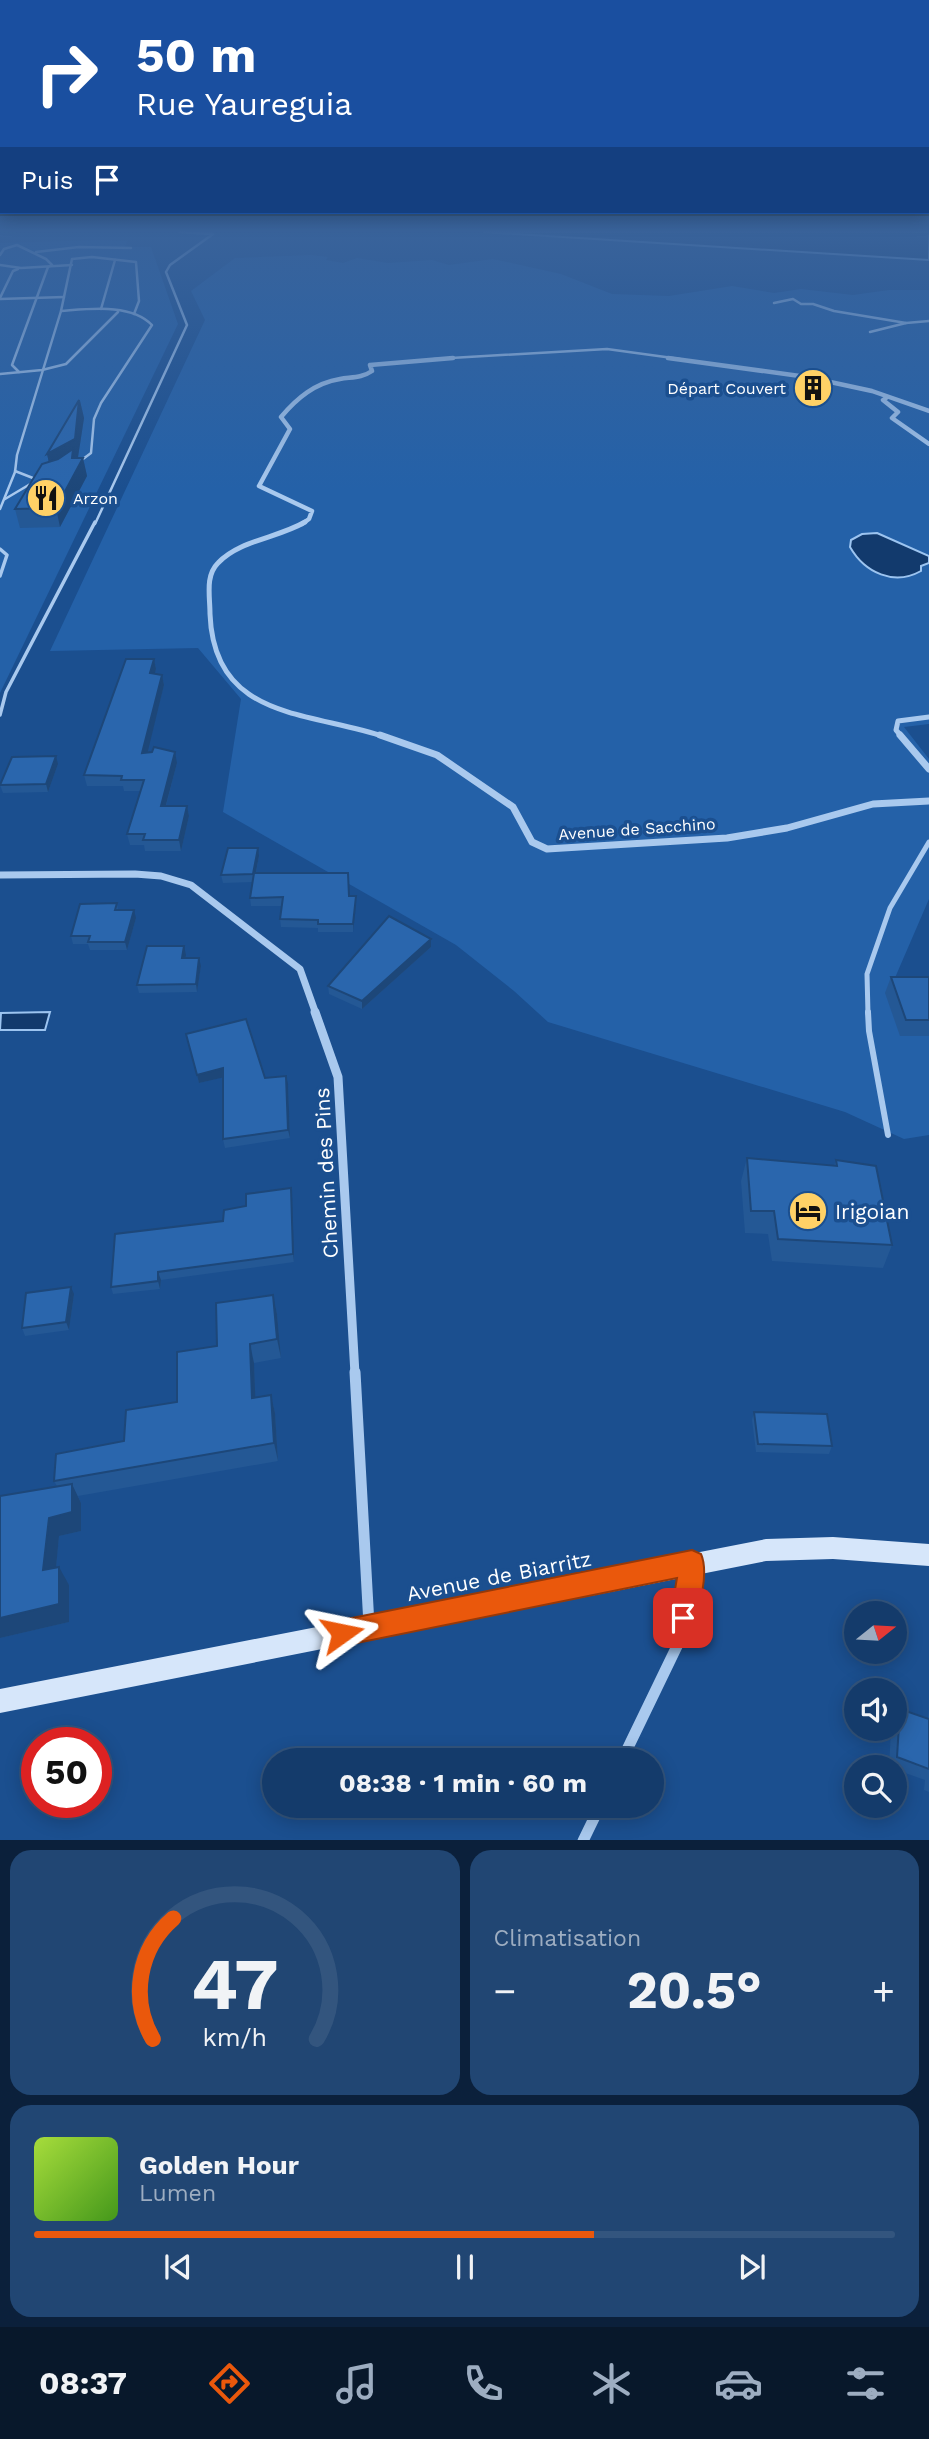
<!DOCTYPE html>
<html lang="fr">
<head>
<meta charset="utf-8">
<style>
  :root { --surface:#143b6b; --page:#214673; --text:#f1f3f6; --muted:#9dadc1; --line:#33557e; --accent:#ea580c }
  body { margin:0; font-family:"Work Sans",sans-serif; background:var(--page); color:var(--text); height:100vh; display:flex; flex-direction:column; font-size:26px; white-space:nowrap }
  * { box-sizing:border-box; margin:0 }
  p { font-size:23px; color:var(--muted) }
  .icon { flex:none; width:38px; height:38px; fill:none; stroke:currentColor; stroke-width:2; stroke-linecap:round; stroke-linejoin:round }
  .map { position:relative; height:1840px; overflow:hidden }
  .panel { display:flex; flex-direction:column; gap:10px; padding:10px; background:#0b203b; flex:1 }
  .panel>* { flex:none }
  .top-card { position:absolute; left:0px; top:0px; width:929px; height:214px; box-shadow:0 4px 18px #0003,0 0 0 2px var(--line); background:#1a4fa0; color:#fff; overflow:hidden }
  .needle { width:46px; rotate:72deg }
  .tools { position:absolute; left:844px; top:1601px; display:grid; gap:14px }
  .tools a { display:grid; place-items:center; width:63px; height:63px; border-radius:50%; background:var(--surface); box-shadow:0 4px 18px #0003,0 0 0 2px var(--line); font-size:35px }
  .speed { position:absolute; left:21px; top:1727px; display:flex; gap:14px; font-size:35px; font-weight:700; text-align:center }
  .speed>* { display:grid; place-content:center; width:91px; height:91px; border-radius:50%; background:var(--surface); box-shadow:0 4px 18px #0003,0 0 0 2px var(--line); line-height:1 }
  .speed .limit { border:10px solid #d22; background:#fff; color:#111 }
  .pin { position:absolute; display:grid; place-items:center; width:60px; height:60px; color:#fff; margin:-30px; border-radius:14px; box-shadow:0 4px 10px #0006 }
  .me { position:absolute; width:77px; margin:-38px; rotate:78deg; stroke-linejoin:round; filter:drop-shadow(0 0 5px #0008) }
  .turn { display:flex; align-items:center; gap:24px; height:147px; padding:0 21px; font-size:32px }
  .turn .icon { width:91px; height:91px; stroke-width:2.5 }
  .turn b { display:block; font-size:49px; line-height:60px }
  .then { display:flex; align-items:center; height:66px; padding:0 21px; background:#0003; gap:14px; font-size:26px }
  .big { font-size:52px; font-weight:700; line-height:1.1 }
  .panel .card { flex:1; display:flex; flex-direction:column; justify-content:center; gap:10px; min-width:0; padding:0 24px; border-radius:21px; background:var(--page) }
  .panel .dial { align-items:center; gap:0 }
  .dial svg { height:182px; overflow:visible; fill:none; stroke:var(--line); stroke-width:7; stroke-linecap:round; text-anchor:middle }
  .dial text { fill:var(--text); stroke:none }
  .song { display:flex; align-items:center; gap:21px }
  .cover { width:84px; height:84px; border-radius:10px; background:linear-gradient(135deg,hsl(80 70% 55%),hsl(100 70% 35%)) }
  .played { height:7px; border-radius:4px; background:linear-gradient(90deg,var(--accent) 65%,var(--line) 65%) }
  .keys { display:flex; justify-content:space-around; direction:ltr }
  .heat { display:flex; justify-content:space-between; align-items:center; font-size:38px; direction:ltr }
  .panel .tiles { flex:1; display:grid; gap:10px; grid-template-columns:1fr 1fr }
  .card:last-child { grid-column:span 2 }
  .trip { position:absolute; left:262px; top:1748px; width:402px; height:70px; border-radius:35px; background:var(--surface); box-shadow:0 4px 18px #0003,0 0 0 2px var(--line); font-weight:700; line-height:70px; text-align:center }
  .dock { display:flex; height:112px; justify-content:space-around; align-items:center; background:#08182b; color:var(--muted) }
  .dock .icon { width:49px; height:49px }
  .dock .active { color:var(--accent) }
  .dock b { font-size:32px; color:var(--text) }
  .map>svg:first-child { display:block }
  .green { fill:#2461a8 }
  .water { fill:#123a6d; stroke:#9cc4f0; stroke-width:2 }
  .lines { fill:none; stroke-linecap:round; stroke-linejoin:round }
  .service-far3 { stroke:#a9c9ee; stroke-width:2.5 }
  .service-far2 { stroke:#a9c9ee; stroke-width:3.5 }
  .service-far1 { stroke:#a9c9ee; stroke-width:5 }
  .service { stroke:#a9c9ee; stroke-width:6 }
  .minor-far5 { stroke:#a9c9ee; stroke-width:2.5 }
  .minor-far4 { stroke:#a9c9ee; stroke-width:4.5 }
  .minor-far3 { stroke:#a9c9ee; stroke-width:5 }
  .minor-far2 { stroke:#a9c9ee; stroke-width:7 }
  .minor-far1 { stroke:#a9c9ee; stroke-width:9 }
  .minor { stroke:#a9c9ee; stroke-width:11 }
  .secondary { fill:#d6e6fa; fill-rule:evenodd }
  .wall { fill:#245895 }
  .shaded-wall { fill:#1d4779 }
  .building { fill:#2a66ad; stroke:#1d4779; stroke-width:2 }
  .route { fill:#ea580c; stroke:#983908; stroke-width:2 }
  .labels { text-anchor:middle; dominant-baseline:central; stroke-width:7; stroke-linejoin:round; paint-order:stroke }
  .far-poi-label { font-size:16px; fill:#fff; stroke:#1b4f8f; text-anchor:end }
  .far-street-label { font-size:16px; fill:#fff; stroke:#1b4f8f }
  .near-street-label { font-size:21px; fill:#fff; stroke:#1b4f8f }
  .near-poi-label { font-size:21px; fill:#fff; stroke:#1b4f8f; text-anchor:start }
</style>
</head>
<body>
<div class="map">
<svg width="929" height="1841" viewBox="0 0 929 1841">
  <rect width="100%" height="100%" fill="#1b4f8f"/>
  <g class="green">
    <polygon points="102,240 127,241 125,247 151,247 178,324 0,693 0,243"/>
    <polygon points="311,255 328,257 326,260 343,263 357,258 388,263 432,260 449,265 493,259 561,274 612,294 669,296 732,286 774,293 801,289 853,295 889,290 929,290 929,724 904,727 929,759 929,899 891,987 929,991 929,1135 904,1139 845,1112 548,1022 514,991 456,945 223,812 241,699 198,648 50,651 205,320 191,291 235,258"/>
  </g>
  <g class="water">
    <polygon points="483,232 929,232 929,260"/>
    <path d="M877,533L929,556V563L921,566V571C894,586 865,573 850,547L851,540L862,534Z"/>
    <polygon points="50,1012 45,1030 0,1030 1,1013"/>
  </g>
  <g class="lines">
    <g class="service-far3">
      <polyline points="36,252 79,247 131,248"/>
      <polyline points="0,255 4,249 17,245 46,259 52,265 48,267 12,365 19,372"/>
      <polyline points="0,265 21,268 72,265"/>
      <polyline points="0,298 13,271 18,269"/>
      <polyline points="0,299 64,297"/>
      <polyline points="774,303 793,299 801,304 813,304 834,311 906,323"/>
      <polyline points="101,309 115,260"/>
      <path d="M61,311C89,309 131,303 152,325L101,403L94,419L91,453L79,462"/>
      <polyline points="870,332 906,323 929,321"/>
      <polyline points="0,374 42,370 66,364 118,312"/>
      <polyline points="15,471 38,480"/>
      <polyline points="5,499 32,483"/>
      <polyline points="0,509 15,472 17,455 61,311 72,259 92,257 136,262 139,301 134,314"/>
      <polyline points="95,524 187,325 166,272 170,265 213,234 180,232"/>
    </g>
    <g class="service-far2">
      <polyline points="0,549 7,555 0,576"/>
      <polyline points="0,715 6,692 95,522"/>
    </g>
    <polyline class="service-far1" points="868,1014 867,974 890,908 929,842"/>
    <polyline class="service" points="868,1012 869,1031 888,1135"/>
    <polyline class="minor-far5" points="434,359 607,349 680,359"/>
    <g class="minor-far4">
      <polyline points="668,358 807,377 872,391 929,411"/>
      <polyline points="886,398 883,400 898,412 892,418 929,444"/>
      <path d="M302,524L309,519L312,511L259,486L290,429L281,417C297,398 315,383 340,379C352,377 362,378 372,371L370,365L453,358"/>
    </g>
    <g class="minor-far3">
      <path d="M305,522C278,538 240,540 218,563C205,576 210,596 210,614C214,721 310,711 385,737"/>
      <polyline points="902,737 896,730 898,721 929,717"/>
    </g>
    <g class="minor-far2">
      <polyline points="380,735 437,755 513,807 532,842 547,849 727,838 787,828 873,804 929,801"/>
      <polyline points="900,735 929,769"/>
      <polyline points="0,875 135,874 161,876 191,885 300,969 316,1014"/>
    </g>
    <polyline class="minor-far1" points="315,1012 338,1077 355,1374"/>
    <g class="minor">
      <polyline points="355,1372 369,1625"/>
      <polyline points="622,1760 679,1642 692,1567"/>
      <polyline points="583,1841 600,1806"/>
    </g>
    <polygon class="secondary" points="833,1537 929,1544 929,1566 833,1559 766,1561 0,1713 0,1689 766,1539"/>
  </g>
  <g class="wall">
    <polygon points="80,401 84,418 78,457 76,458 83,458 87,476 60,527 20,528 15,509 49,462 47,454"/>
    <polygon points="154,659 156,669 154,674 162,675 164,685 147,752 177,763 166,806 187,806 189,816 181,851 145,851 144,845 130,845 127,834 141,791 124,791 123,786 87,786 84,775"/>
    <polygon points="58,764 48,792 3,793 0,785"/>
    <polygon points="259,856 256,873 348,873 349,896 356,904 353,932 318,932 318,928 281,927 280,919 281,906 251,906 250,898 253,882 223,883 221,875"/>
    <polygon points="117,903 118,910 136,918 127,950 90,950 88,944 73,944 71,936"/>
    <polygon points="431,939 431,947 362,1009 329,994 328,986"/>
    <polygon points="186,955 185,958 201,966 197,992 139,993 137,985"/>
    <polygon points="891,977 929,977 929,1036 900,1036 885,993"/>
    <polygon points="186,1034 265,1078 288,1084 290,1138 225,1148 223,1139 223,1077 199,1083"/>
    <polygon points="747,1158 834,1166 836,1160 892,1245 883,1268 772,1261 768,1234 745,1233 741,1181"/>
    <polygon points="292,1197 294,1262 161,1280 160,1289 113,1294 111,1287 223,1221 246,1206"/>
    <polygon points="74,1294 69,1330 25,1336 22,1328"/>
    <polygon points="273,1295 277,1314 281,1358 254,1363 255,1397 271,1395 275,1413 278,1461 78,1496 81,1503 81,1531 59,1536 56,1567 69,1585 69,1622 0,1638 0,1496 57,1486 54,1481 124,1441 177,1402 217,1346"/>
    <polygon points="754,1412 832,1446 829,1454 756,1452 752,1420"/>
    <polygon points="900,1709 928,1719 929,1709 929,1792 924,1790 925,1780 894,1769 894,1768 889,1767 891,1729 894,1729 894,1716"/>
  </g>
  <g class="shaded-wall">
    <polygon points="80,401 84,418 78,457 75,459 83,458 87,476 60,527 56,508 51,472 47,454"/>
    <polygon points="154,659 156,669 152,683 150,673"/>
    <polygon points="162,675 164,685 145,763 142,753"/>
    <polygon points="175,752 177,763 163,816 161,806"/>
    <polygon points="56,756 58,764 48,792 46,784"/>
    <polygon points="187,806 189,816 181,851 179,840"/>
    <polygon points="258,848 259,856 254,882 253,874"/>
    <polygon points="356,896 356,904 353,932 353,924"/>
    <polygon points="134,910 136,918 127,950 125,942"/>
    <polygon points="431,939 431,947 362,1009 362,1001"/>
    <polygon points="184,946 186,955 184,966 182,958"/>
    <polygon points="199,958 201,966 197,992 196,984"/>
    <polygon points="223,1068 225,1077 199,1083 197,1075"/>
    <polygon points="286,1076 288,1084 290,1138 288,1130"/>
    <polygon points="291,1188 292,1197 294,1262 293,1254"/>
    <polygon points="158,1272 161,1280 160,1289 158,1281"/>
    <polygon points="71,1287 74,1294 69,1330 66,1322"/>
    <polygon points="273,1295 277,1314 281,1358 277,1339"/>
    <polygon points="250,1344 254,1363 256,1416 252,1398"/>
    <polygon points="271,1395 275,1413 278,1461 274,1443"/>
    <polygon points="72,1484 81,1503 81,1531 59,1536 54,1589 43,1570 49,1518"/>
    <polygon points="59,1567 69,1585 69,1622 0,1638 0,1618"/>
  </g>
  <g class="building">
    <polygon points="79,400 75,439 47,454"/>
    <polygon points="73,449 72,458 83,458 56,508 15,509 42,464 58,459"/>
    <polygon points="126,659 154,659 150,673 162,675 142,753 152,752 154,747 175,752 161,806 187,806 179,840 143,840 145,834 127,834 144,780 121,780 122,776 84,775"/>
    <polygon points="56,756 46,784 0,785 12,757"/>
    <polygon points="228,848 258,848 253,874 221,875"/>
    <polygon points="254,873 348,873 349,896 356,896 353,924 318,924 318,920 280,919 283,897 250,898"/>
    <polygon points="117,903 115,910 134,910 125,942 88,942 90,936 71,936 80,904"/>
    <polygon points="389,916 431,939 362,1001 328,986"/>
    <polygon points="147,946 184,946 182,958 199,958 196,984 137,985"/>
    <polygon points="891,977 929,977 929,1020 906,1020"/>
    <polygon points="246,1019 265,1078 286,1076 288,1130 223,1139 223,1068 197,1075 186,1034"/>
    <polygon points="747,1158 837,1166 836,1160 876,1166 892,1245 778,1239 774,1211 751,1211"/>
    <polygon points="291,1188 293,1254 158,1272 158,1281 111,1287 115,1234 223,1221 224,1210 246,1206 246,1194"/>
    <polygon points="71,1287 66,1322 22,1328 26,1293"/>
    <polygon points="273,1295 277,1339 250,1344 252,1398 271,1395 274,1443 54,1481 56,1454 124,1441 126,1410 177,1402 177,1352 217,1346 216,1303"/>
    <polygon points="754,1412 827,1414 832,1446 758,1444"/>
    <polygon points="72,1484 72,1512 49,1518 43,1570 59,1567 59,1604 0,1618 0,1496"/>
    <polygon points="900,1709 929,1719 929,1769 897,1757"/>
  </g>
  <linearGradient id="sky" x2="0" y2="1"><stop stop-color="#0f2b4f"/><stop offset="0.47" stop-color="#39639b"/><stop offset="1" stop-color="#39639b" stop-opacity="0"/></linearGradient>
  <rect width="929" height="490" fill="url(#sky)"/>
  <path class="route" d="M692,1550L701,1554C709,1572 700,1609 692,1627L683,1631L674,1627L670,1618L677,1578L342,1646L333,1643L329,1633L333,1624L342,1620Z"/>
  <defs>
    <g id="building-disc" transform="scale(2.0125)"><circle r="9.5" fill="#ffd166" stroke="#1b4f8f"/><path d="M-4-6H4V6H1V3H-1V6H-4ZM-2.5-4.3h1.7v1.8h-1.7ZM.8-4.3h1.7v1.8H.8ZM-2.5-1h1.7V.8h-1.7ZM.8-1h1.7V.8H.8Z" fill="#111"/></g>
    <g id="restaurant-disc" transform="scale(2.0125)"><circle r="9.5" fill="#ffd166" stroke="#1b4f8f"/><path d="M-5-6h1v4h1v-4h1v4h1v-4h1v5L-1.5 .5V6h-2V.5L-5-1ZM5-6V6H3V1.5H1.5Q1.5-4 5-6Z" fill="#111"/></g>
    <g id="hotel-disc" transform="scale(2.0125)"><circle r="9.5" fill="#ffd166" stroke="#1b4f8f"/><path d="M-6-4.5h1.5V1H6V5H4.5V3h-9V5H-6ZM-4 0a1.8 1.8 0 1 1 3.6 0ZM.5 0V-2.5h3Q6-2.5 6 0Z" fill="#111"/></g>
  </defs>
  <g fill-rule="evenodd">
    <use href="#building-disc" x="813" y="388"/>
    <use href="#restaurant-disc" x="46" y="498"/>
    <use href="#hotel-disc" x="808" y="1211"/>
  </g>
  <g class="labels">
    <g class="far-poi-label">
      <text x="786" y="388">Départ Couvert</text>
      <text x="73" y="498" text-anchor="start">Arzon</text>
    </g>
    <g class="far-street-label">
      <text transform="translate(637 829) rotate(-4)">Avenue de Sacchino</text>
    </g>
    <g class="near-street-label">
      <text transform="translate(326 1173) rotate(-93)">Chemin des Pins</text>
      <text transform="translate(499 1576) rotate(-11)">Avenue de Biarritz</text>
    </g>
    <g class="near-poi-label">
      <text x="835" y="1211">Irigoian</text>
    </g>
  </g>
</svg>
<div class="tools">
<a><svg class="needle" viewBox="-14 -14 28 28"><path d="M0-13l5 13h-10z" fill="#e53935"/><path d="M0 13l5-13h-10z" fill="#9dadc1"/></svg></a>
<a><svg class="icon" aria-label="sound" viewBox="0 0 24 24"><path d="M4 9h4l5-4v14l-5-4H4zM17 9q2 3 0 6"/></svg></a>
<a><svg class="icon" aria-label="search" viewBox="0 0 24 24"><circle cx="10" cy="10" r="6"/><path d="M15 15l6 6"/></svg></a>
</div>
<div class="speed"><div class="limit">50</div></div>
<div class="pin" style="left:683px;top:1618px;background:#d93025"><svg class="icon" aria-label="arrive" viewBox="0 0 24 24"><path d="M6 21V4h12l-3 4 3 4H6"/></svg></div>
<svg class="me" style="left:342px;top:1633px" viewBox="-20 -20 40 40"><path d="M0-17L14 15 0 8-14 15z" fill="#ea580c" stroke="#fff" stroke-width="4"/></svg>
<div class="trip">08:38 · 1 min · 60 m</div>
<div class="top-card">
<div class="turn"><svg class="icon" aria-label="right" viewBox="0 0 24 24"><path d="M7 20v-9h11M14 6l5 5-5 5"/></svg><div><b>50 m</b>Rue Yaureguia</div></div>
<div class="then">Puis<svg class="icon" aria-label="arrive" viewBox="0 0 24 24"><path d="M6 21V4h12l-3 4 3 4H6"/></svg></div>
</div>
</div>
<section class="panel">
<div class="tiles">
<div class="card dial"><svg viewBox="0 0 100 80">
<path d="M14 69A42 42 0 1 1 86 69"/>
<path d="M14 69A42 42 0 0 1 23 16" stroke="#ea580c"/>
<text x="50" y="56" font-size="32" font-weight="700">47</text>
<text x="50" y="72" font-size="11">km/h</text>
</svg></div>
<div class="card"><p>Climatisation</p>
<div class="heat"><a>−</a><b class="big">20.5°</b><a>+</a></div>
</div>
<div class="card">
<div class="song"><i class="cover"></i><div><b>Golden Hour</b><p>Lumen</p></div></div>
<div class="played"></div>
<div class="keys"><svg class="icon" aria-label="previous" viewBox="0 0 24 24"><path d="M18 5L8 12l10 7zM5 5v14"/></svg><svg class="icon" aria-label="pause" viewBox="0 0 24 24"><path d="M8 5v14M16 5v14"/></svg><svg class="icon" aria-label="next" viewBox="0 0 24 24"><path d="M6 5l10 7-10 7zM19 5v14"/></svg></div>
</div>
</div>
</section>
<nav class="dock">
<b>08:37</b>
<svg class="icon active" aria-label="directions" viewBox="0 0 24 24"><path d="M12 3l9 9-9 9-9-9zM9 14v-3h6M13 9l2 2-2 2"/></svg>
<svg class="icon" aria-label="music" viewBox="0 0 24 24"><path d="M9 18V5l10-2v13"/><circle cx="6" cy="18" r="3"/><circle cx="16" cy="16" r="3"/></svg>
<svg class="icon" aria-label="phone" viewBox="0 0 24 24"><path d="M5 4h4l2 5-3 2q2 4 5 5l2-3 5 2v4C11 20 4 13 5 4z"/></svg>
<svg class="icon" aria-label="climate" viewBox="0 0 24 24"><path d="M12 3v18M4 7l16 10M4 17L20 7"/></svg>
<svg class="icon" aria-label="car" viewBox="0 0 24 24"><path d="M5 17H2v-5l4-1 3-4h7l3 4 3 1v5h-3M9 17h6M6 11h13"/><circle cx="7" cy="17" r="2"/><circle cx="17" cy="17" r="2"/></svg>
<svg class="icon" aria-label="filters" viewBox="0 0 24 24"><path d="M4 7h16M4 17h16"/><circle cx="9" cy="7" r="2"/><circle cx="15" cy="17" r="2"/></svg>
</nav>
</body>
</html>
